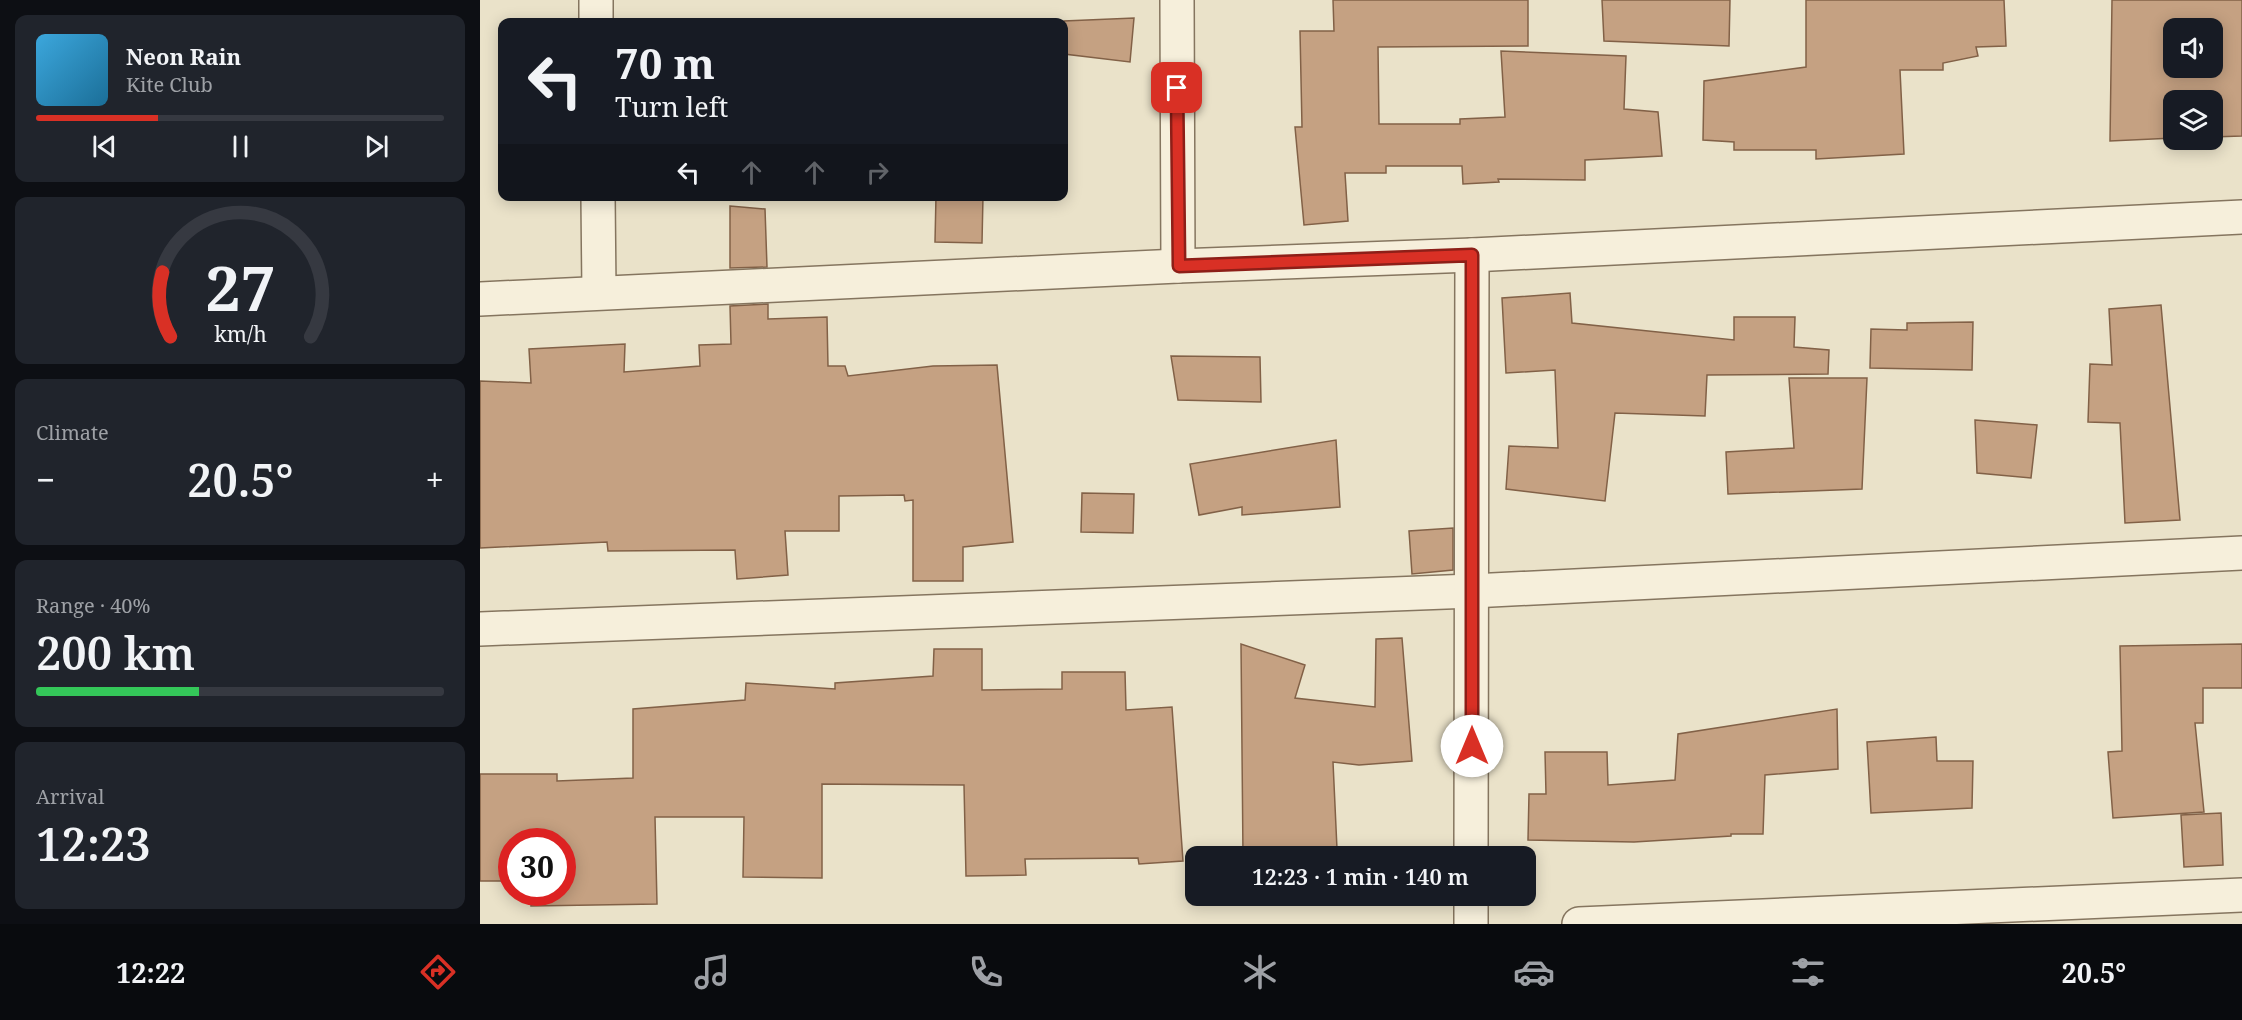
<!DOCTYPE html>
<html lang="en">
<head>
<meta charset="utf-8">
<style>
  :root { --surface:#171b24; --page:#20242c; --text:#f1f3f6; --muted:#9ea1a6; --line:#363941; --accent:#d93025 }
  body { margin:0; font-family:"Noto Serif",serif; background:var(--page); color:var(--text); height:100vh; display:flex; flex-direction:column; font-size:22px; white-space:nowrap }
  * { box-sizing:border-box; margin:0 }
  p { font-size:20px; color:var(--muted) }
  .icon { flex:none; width:33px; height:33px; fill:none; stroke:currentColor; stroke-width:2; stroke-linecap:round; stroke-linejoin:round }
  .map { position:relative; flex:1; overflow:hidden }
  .sheet { display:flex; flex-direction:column; gap:15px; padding:15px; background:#0d0f14; width:480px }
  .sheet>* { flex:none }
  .banner { position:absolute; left:18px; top:18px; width:570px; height:183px; border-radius:12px; box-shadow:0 3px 15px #0003; background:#171b24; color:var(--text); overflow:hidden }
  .buttons { position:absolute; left:1683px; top:18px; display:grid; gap:12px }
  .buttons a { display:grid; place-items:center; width:60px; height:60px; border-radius:12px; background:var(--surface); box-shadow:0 3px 15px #0003; font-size:30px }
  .speed { position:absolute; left:18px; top:828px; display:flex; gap:12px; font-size:30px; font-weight:700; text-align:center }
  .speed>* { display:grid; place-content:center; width:78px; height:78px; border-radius:50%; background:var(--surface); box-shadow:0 3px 15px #0003; line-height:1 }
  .speed .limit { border:9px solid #d22; background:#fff; color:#111 }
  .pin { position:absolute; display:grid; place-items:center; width:51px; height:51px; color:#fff; margin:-26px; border-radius:12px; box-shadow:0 3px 9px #0006 }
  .me { position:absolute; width:66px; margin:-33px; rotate:0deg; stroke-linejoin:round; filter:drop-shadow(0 0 4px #0008) }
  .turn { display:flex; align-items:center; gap:21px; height:126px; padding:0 18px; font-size:27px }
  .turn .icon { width:78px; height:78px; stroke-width:2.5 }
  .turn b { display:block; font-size:42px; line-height:51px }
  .lanes { display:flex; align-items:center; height:57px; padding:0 18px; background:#0003; justify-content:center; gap:30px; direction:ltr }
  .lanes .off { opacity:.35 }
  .big { font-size:45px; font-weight:600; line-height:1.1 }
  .sheet .card { flex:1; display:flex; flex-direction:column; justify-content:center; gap:9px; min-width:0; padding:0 21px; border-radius:12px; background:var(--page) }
  .sheet .dial { align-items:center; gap:0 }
  .dial svg { height:156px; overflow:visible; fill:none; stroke:var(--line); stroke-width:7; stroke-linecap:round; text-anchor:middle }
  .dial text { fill:var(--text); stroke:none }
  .song { display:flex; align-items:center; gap:18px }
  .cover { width:72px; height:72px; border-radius:9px; background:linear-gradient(135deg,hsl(200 70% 55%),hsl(200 70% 35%)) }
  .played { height:6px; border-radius:3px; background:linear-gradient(90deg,var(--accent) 30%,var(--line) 30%) }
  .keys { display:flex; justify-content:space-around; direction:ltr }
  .heat { display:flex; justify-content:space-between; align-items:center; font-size:33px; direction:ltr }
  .charge { height:9px; border-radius:4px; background:linear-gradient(90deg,#34c759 40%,var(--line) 0) }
  .trip { position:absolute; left:705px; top:846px; width:351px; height:60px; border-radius:12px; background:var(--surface); box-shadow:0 3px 15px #0003; font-weight:600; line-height:60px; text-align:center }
  .tab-bar { display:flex; height:96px; justify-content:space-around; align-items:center; background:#090b0e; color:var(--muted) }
  .tab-bar .icon { width:42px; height:42px }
  .tab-bar .current { color:var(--accent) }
  .tab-bar b { font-size:27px; color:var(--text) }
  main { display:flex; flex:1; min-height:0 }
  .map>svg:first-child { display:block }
  .building { fill:#c5a182; stroke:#826147; stroke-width:1.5; fill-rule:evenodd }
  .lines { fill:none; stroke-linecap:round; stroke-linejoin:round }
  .minor-casing { stroke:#85755f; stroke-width:36 }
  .minor { stroke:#f6efdb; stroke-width:33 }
  .route-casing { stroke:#8d1f18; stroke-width:15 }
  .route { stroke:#d93025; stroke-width:10 }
</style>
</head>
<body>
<main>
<section class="sheet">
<div class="card">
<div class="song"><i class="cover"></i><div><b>Neon Rain</b><p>Kite Club</p></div></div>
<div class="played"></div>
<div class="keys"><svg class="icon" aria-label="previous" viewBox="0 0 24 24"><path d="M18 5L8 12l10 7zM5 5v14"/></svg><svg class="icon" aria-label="pause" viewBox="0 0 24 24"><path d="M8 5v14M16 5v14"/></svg><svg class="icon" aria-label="next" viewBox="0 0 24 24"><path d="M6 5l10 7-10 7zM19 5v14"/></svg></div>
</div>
<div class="card dial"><svg viewBox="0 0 100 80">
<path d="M14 69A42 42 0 1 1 86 69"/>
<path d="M14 69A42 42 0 0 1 10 36" stroke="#d93025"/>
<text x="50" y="56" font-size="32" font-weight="700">27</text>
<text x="50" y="72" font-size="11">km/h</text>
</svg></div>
<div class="card"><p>Climate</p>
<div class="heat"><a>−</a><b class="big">20.5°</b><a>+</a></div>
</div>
<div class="card"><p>Range · 40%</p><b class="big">200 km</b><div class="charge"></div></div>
<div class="card"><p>Arrival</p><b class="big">12:23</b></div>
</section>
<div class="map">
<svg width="1762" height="924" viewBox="0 0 1762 924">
  <rect width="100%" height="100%" fill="#eae2c9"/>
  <g class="building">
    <polygon points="853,0 1048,0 1048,46 898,47 899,124 980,124 980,119 1025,117 1021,51 1146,56 1144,109 1178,112 1182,156 1105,160 1105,180 1018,179 1019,182 983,184 982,166 906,166 906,173 865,173 868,221 824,225 815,127 822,127 820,31 854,31"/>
    <polygon points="1122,0 1250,0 1249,46 1124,41"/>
    <polygon points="1326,0 1524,0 1526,46 1496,47 1498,56 1463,63 1463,70 1420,70 1424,154 1336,159 1336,150 1254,150 1254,142 1223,140 1224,81 1326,67"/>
    <path d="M1632,0H1762V136L1732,137V100H1694V138L1630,141ZM1694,28H1732V68H1694Z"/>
    <polygon points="654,18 650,62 584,54 584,21"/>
    <polygon points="456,196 503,196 502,243 455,242"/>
    <polygon points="250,206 285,209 287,267 250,268"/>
    <polygon points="1090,293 1092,323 1254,340 1254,317 1315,317 1314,347 1349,350 1348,374 1227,375 1225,416 1135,413 1125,501 1026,489 1029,446 1078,448 1075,370 1026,373 1022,298"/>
    <polygon points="288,304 288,319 347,317 348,366 365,366 368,376 453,366 517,365 533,542 483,547 483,581 433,581 433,500 425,501 424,495 359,496 359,531 305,531 308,575 257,579 255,550 128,551 127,542 0,548 0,381 51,383 49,349 145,344 144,372 220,366 219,345 251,344 250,306"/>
    <polygon points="1681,305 1700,520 1645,523 1640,423 1608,422 1610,364 1632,365 1629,309"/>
    <polygon points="1493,322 1492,370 1390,368 1391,329 1427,330 1427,323"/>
    <polygon points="691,356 780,357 781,402 698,400"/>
    <polygon points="1309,378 1387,378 1382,489 1248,494 1246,452 1314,448"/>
    <polygon points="1495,420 1557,425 1551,478 1497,473"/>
    <polygon points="856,440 860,507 762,515 762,507 719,515 710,464"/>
    <polygon points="602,493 654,494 653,533 601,532"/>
    <polygon points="973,528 973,570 932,574 929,531"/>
    <polygon points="922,638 932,761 879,765 853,762 857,849 763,856 761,644 825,665 815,698 895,707 896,639"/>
    <polygon points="1762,644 1762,688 1723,688 1723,723 1715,723 1724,812 1633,818 1628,752 1642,751 1640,646"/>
    <polygon points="454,649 502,649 502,690 582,689 582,672 645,672 646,710 692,707 703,861 659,864 658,858 545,859 546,875 486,876 484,785 342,784 342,878 263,877 264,817 175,817 177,904 51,906 51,892 82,892 82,842 32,842 32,881 0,881 0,774 77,774 77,781 153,778 153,709 265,700 266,683 355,689 355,683 453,676"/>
    <polygon points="1357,709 1358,769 1285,775 1283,834 1251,834 1251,836 1154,842 1048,840 1049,794 1066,794 1065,752 1127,752 1128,785 1195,780 1198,734"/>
    <polygon points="1456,737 1457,761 1493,761 1492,808 1391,813 1387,742"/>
    <polygon points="1741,813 1743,865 1704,867 1701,815"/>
  </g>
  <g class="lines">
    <g class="minor-casing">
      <g id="minor">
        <polyline points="116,0 116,22"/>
        <polyline points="697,0 698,266"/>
        <polyline points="118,196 119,292"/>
        <polyline points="0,299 698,266 992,255 1762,217"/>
        <polyline points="0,629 992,591 1762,553"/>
        <polyline points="991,856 992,255"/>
        <polyline points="991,924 991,896"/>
        <polyline points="1099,924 1762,895"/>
      </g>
    </g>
    <use href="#minor" class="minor"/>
  </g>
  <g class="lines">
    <g class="route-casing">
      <polyline id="route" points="697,88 699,266 992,255 992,746"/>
    </g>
    <use href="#route" class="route"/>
  </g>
</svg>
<div class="buttons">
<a><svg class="icon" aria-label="sound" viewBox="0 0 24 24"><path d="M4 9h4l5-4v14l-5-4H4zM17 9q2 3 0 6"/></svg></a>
<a><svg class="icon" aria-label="layers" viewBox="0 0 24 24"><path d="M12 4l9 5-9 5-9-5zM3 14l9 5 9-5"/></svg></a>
</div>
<div class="speed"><div class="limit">30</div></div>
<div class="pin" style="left:697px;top:88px;background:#d93025"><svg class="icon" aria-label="arrive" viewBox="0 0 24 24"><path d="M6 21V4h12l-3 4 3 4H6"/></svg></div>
<svg class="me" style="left:992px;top:746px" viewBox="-20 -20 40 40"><circle r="19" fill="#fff"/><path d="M0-13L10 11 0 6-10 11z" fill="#d93025"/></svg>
<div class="trip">12:23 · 1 min · 140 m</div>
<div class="banner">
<div class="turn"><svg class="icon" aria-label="left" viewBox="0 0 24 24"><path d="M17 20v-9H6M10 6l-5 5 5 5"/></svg><div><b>70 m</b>Turn left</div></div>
<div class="lanes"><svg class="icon" aria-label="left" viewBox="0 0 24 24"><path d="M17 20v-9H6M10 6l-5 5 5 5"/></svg><svg class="icon off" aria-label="ahead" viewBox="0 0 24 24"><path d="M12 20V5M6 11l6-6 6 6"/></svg><svg class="icon off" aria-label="ahead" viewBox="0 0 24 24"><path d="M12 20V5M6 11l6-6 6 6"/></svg><svg class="icon off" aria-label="right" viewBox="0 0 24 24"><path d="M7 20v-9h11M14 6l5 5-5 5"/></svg></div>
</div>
</div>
</main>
<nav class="tab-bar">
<b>12:22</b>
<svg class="icon current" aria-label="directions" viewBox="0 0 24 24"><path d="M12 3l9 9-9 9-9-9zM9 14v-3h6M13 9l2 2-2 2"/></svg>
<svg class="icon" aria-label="music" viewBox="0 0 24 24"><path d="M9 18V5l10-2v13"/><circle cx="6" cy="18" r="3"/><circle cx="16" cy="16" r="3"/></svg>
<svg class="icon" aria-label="phone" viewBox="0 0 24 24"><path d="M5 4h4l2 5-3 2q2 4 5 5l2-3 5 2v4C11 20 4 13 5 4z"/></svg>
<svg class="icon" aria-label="climate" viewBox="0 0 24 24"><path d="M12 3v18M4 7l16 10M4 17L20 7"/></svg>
<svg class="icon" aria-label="car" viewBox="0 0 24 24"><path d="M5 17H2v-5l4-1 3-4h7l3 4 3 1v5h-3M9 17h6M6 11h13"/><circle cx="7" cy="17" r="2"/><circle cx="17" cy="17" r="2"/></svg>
<svg class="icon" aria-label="filters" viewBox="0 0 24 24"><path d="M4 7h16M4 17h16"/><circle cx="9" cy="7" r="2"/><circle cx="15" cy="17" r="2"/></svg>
<b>20.5°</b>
</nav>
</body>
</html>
